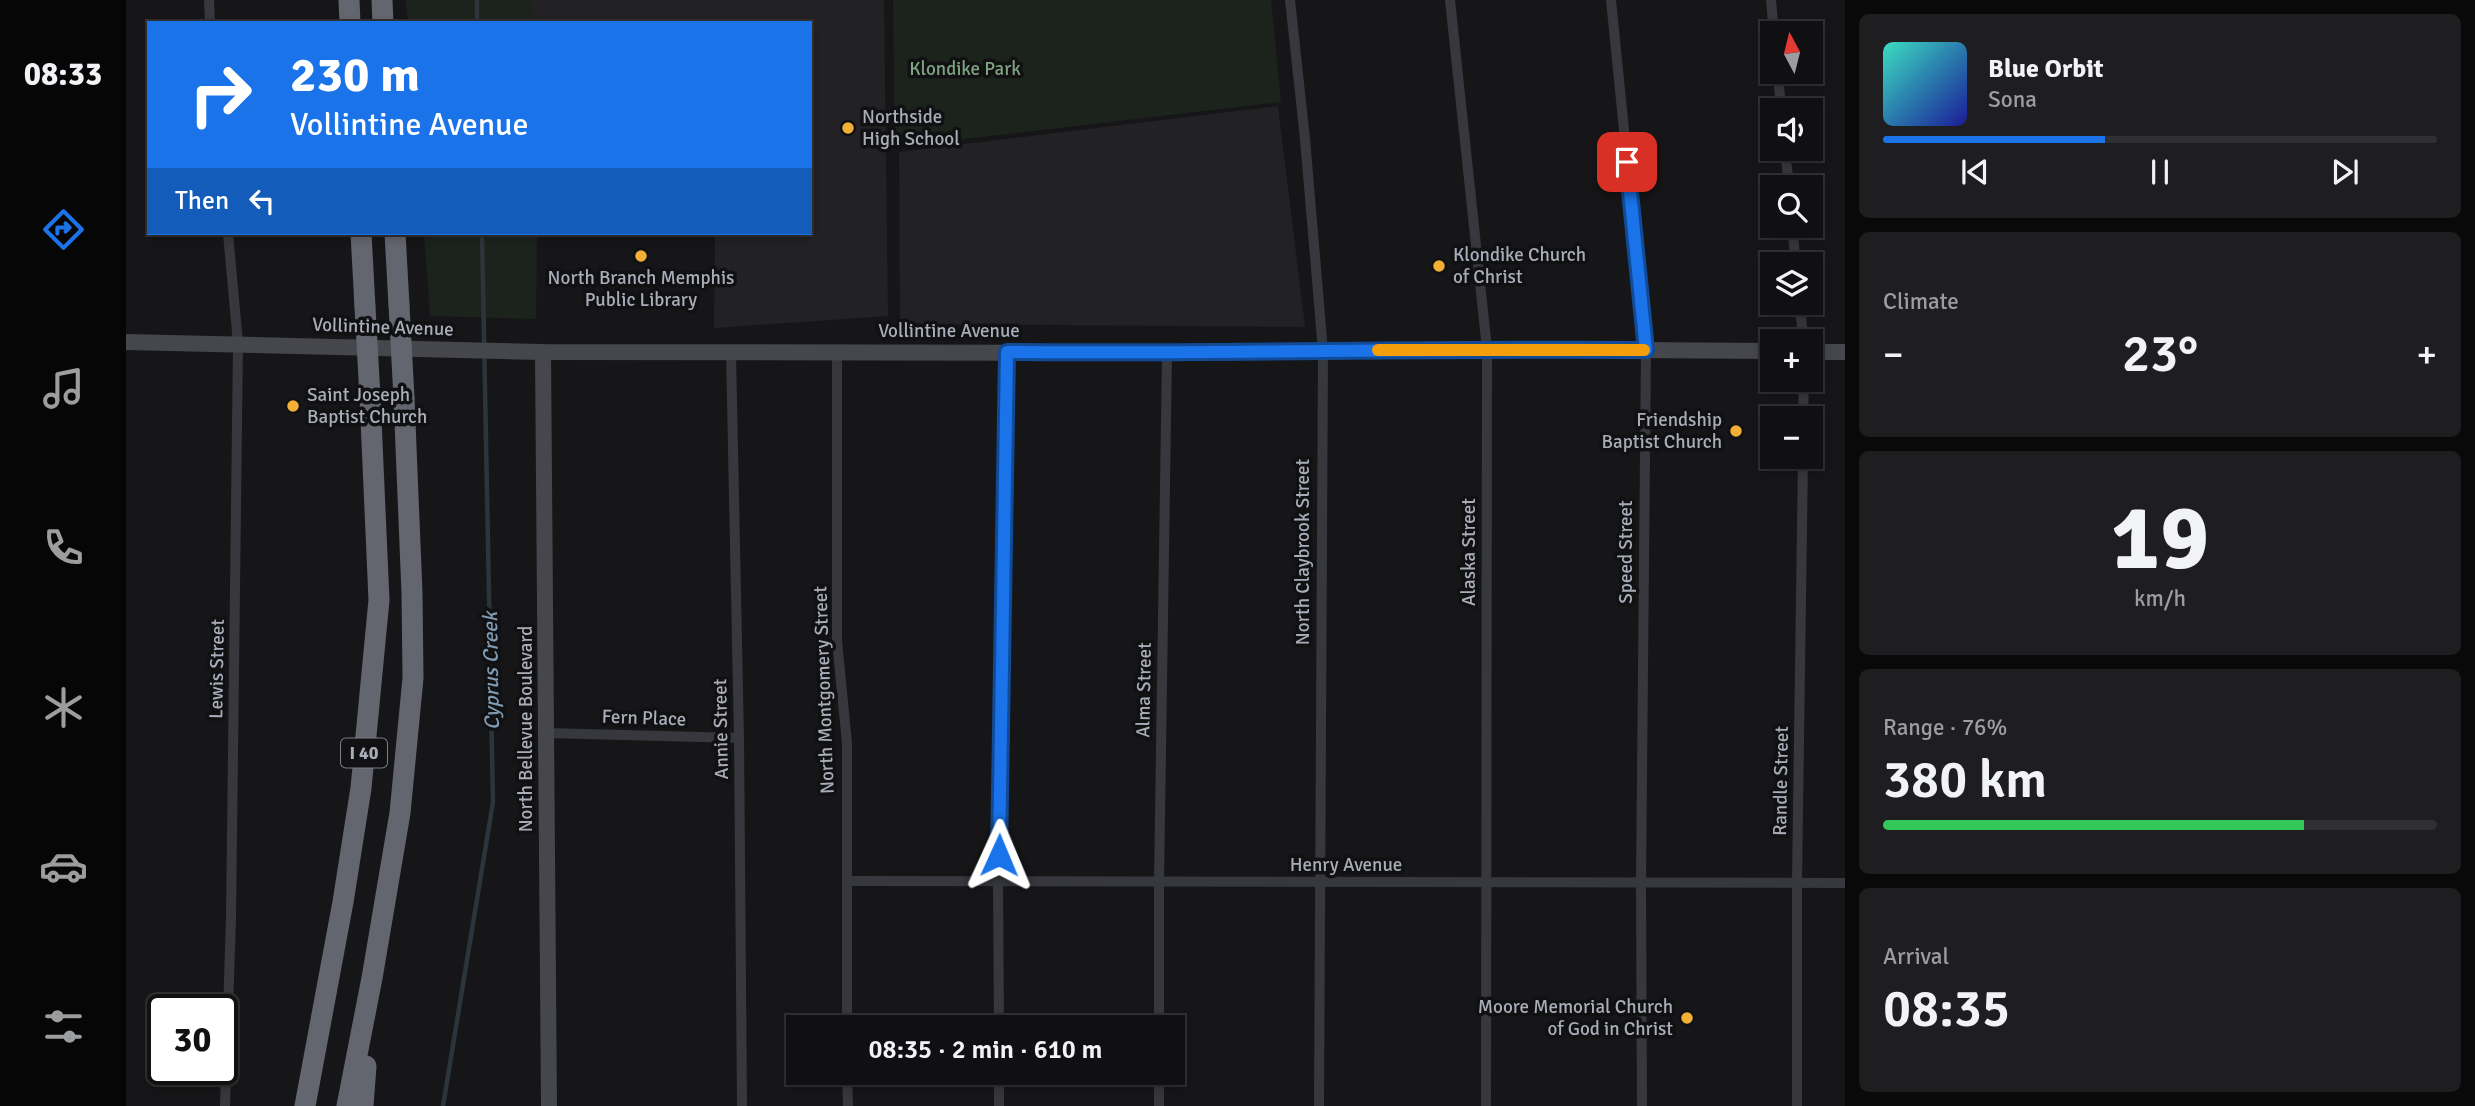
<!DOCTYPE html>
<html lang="en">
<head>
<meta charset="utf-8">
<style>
  :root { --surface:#101012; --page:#1e1e20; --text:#f1f3f6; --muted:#9c9d9f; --line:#303032; --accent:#1a73e8 }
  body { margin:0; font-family:Signika,sans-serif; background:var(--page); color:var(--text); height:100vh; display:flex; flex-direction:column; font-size:26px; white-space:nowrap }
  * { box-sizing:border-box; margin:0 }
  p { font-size:23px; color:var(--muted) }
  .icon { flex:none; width:38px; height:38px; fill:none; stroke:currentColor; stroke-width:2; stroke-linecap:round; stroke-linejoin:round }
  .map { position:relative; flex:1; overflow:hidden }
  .drawer { display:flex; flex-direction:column; gap:14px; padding:14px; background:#09090a; width:630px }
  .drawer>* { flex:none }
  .guide { position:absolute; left:21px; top:21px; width:665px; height:214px; border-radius:0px; box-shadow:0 4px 10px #0003,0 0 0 2px var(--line); background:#1a73e8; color:#fff; overflow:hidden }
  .needle { width:46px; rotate:353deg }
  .fabs { position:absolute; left:1634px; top:21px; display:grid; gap:14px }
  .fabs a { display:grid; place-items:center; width:63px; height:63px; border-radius:0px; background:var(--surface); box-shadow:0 4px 10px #0003,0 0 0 2px var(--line); font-size:35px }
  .speed { position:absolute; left:21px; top:994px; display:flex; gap:14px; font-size:35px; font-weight:700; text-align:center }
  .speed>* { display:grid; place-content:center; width:91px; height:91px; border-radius:50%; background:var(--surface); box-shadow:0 4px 10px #0003,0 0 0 2px var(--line); line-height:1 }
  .speed .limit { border:4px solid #111; border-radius:10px; background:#fff; color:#111 }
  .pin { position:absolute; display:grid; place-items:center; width:60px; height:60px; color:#fff; margin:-30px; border-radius:14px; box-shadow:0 4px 10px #0006 }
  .me { position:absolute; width:77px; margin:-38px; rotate:1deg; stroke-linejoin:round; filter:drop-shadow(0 0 5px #0008) }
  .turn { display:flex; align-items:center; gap:24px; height:147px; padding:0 28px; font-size:32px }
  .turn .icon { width:91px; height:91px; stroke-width:2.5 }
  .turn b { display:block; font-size:49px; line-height:60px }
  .then { display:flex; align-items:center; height:66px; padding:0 28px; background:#0003; gap:14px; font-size:26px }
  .big { font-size:52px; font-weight:600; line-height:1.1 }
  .drawer .card { flex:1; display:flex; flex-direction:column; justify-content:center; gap:10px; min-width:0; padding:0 24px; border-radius:10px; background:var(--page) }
  .drawer .dial { align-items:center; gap:0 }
  .dial b { font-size:91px; line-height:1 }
  .song { display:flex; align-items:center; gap:21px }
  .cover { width:84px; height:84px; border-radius:10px; background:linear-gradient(135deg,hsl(170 70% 55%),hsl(240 70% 35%)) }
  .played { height:7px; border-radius:4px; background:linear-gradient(90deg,var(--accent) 40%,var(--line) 40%) }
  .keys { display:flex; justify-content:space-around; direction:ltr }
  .heat { display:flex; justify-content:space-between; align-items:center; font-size:38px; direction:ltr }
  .charge { height:10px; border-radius:5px; background:linear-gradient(90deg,#34c759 76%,var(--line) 0) }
  .trip { position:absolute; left:660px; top:1015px; width:399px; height:70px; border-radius:0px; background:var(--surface); box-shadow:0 4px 10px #0003,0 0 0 2px var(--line); font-weight:600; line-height:70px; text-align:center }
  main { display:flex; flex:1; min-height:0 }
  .tabs { display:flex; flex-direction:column; width:126px; justify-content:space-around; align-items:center; background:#060607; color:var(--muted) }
  .tabs .icon { width:49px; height:49px }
  .tabs .current { color:var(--accent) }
  .tabs b { font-size:32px; color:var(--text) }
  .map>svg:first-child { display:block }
  .built { fill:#222225 }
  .green { fill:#1c231d }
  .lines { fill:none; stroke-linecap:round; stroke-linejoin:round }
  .stream { stroke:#2c353c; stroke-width:4.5 }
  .street { stroke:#37383d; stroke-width:10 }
  .secondary { stroke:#45474d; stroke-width:16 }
  .highway { stroke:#63666e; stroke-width:21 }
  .highway-bridge { stroke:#63666e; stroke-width:21 }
  .route-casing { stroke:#114b97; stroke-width:18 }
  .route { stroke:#1a73e8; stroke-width:12 }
  .slow { stroke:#f59e0b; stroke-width:12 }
  .poi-dot { fill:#f2b134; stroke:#111113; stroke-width:2.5 }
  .labels { text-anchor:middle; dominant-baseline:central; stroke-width:7; stroke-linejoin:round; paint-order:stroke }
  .shield { fill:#111113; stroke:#7b7e86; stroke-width:2 }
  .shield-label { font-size:18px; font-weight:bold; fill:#a8adb8 }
  .park-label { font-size:19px; fill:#7fa381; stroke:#111113 }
  .poi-label { font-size:19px; fill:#a8adb8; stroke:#111113; text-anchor:start }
  .street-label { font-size:19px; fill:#a8adb8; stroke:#111113 }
  .water-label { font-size:21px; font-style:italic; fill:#7f9bb3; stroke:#111113 }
</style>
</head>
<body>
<main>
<nav class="tabs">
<b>08:33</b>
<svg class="icon current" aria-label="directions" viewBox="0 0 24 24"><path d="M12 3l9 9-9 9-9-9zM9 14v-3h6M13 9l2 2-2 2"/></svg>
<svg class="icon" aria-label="music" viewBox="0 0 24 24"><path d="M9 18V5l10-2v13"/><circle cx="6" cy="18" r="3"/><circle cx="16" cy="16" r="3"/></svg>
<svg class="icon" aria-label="phone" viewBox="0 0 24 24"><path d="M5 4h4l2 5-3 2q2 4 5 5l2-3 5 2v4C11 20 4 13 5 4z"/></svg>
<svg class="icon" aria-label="climate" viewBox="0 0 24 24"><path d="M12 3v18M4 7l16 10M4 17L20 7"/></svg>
<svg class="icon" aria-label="car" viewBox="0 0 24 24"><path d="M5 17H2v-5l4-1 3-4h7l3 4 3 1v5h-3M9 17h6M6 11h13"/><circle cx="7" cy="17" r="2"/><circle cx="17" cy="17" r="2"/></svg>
<svg class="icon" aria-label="filters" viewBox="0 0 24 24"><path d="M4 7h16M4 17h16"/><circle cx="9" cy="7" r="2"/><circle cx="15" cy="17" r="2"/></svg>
</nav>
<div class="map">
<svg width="1719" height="1106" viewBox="0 0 1719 1106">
  <rect width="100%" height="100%" fill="#161618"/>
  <g class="built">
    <polygon points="405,0 758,0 762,316 588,328 589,233 684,233 684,23 406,23"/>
    <polygon points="1152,106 1179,327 774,324 773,152"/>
  </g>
  <g class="green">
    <polygon points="280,0 405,0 406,23 282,23"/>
    <polygon points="767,0 1145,0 1155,102 769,147"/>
    <polygon points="298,233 411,233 410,319 304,316"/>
  </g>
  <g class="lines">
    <g class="stream">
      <polyline points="351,0 351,23"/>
      <polyline points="317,1106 367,802 356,233"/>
    </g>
    <g class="street">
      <polyline points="83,0 84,23"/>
      <polyline points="1164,0 1179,139 1197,351 1193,1106"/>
      <polyline points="1324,0 1361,349 1360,1106"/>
      <polyline points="1485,0 1520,350 1515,883 1516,1106"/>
      <polyline points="1645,0 1648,33"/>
      <polyline points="1652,72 1655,110"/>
      <polyline points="1659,149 1663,187"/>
      <polyline points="1666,226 1670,264"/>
      <polyline points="1674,303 1677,341"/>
      <polyline points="605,352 613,738 616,1106"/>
      <polyline points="711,352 711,641 721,743 721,1027"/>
      <polyline points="1677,418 1678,380"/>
      <polyline points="421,733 613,738"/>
      <polyline points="721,881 1719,883"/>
      <polyline points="873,1027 872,883 881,352"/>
      <polyline points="1033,1027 1033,883 1041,353"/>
      <polyline points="721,1073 722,1106"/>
      <polyline points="873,1073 873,1106"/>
      <polyline points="1033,1073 1033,1106"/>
      <polyline points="99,1106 105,917 112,343 102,233"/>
      <polyline points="1671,1106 1671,882 1677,457"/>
    </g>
    <g class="secondary">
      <polyline points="0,342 417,352 1041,353 1361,349 1647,351"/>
      <polyline points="417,352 423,1106"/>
      <polyline points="1685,352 1719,352"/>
    </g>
    <g class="highway">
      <polyline points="223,0 224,23"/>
      <polyline points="256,0 257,23"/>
      <polyline points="235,233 239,307"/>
      <polyline points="269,233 273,305"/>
      <polyline points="179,1106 217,902 235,788 253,600 244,397"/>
      <polyline points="221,1106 246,978 274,813 287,678 286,593 278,398"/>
      <polyline points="237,1106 240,1066"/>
    </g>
    <g class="highway-bridge">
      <polyline points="273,305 278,398"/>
      <polyline points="239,307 244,397"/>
    </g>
  </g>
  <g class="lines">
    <g class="route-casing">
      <path id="route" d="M873,855L881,352C1094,354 1307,348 1520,350L1501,162"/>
    </g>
    <use href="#route" class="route"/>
    <polyline class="slow" points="1252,350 1518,350"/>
  </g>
  <g class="poi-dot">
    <circle cx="722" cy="128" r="7"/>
    <circle cx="515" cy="256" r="7"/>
    <circle cx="1313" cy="266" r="7"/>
    <circle cx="167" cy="406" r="7"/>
    <circle cx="1610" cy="431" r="7"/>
    <circle cx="1561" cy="1018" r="7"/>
  </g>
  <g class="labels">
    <rect class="shield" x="215" y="738.5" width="46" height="29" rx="5"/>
    <g class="shield-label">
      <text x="238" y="753">I 40</text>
    </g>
    <g class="park-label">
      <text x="839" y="69">Klondike Park</text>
    </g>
    <g class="poi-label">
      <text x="736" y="117">Northside<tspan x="736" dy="22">High School</tspan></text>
      <text x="1327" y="255">Klondike Church<tspan x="1327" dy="22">of Christ</tspan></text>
      <text x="515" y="278" text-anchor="middle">North Branch Memphis<tspan x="515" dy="22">Public Library</tspan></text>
      <text x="181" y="395">Saint Joseph<tspan x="181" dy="22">Baptist Church</tspan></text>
      <text x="1596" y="420" text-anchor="end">Friendship<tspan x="1596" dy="22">Baptist Church</tspan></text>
      <text x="1547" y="1007" text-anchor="end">Moore Memorial Church<tspan x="1547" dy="22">of God in Christ</tspan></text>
    </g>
    <g class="street-label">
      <text transform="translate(257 327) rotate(2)">Vollintine Avenue</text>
      <text x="823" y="331">Vollintine Avenue</text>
      <text transform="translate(1177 552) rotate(-90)">North Claybrook Street</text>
      <text transform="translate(1343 552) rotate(-90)">Alaska Street</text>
      <text transform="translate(1500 552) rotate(-90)">Speed Street</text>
      <text transform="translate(91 669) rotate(-89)">Lewis Street</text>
      <text transform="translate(698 690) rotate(-92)">North Montgomery Street</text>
      <text transform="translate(1018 690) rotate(-89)">Alma Street</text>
      <text transform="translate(518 718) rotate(2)">Fern Place</text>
      <text transform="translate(400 729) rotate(-90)">North Bellevue Boulevard</text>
      <text transform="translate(595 729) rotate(-91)">Annie Street</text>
      <text transform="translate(1655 781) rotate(-89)">Randle Street</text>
      <text x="1220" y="865">Henry Avenue</text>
    </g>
    <g class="water-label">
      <text transform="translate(365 671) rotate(-91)">Cyprus Creek</text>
    </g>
  </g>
</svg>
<div class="fabs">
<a><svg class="needle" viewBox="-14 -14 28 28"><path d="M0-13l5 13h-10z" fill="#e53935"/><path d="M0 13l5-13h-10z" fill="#9c9d9f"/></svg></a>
<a><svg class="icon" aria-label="sound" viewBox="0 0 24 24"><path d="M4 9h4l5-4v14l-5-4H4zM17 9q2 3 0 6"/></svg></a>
<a><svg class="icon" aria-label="search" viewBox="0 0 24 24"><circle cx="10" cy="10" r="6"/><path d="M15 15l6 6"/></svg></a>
<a><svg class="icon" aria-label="layers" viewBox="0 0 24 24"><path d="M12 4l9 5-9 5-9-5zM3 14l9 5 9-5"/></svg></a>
<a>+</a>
<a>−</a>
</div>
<div class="speed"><div class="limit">30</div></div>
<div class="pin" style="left:1501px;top:162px;background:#d93025"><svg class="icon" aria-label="arrive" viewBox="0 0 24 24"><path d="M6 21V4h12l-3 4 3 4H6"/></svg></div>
<svg class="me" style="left:873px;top:855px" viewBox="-20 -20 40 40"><path d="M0-17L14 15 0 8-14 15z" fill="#1a73e8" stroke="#fff" stroke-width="4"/></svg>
<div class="trip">08:35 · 2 min · 610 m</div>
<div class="guide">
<div class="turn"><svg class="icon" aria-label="right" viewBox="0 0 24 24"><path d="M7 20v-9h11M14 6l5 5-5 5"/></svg><div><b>230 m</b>Vollintine Avenue</div></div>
<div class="then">Then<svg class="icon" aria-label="left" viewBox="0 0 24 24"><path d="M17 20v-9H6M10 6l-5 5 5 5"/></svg></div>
</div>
</div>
<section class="drawer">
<div class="card">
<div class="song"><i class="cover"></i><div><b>Blue Orbit</b><p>Sona</p></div></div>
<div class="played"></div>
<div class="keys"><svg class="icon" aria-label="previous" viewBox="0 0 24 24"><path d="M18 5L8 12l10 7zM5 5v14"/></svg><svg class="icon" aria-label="pause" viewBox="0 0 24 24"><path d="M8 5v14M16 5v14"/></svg><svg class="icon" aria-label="next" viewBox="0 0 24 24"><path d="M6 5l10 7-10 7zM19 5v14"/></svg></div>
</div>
<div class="card"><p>Climate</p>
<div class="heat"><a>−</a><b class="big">23°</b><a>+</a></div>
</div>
<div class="card dial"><b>19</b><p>km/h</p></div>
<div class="card"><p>Range · 76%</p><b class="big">380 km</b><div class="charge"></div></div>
<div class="card"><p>Arrival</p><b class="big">08:35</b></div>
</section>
</main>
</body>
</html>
